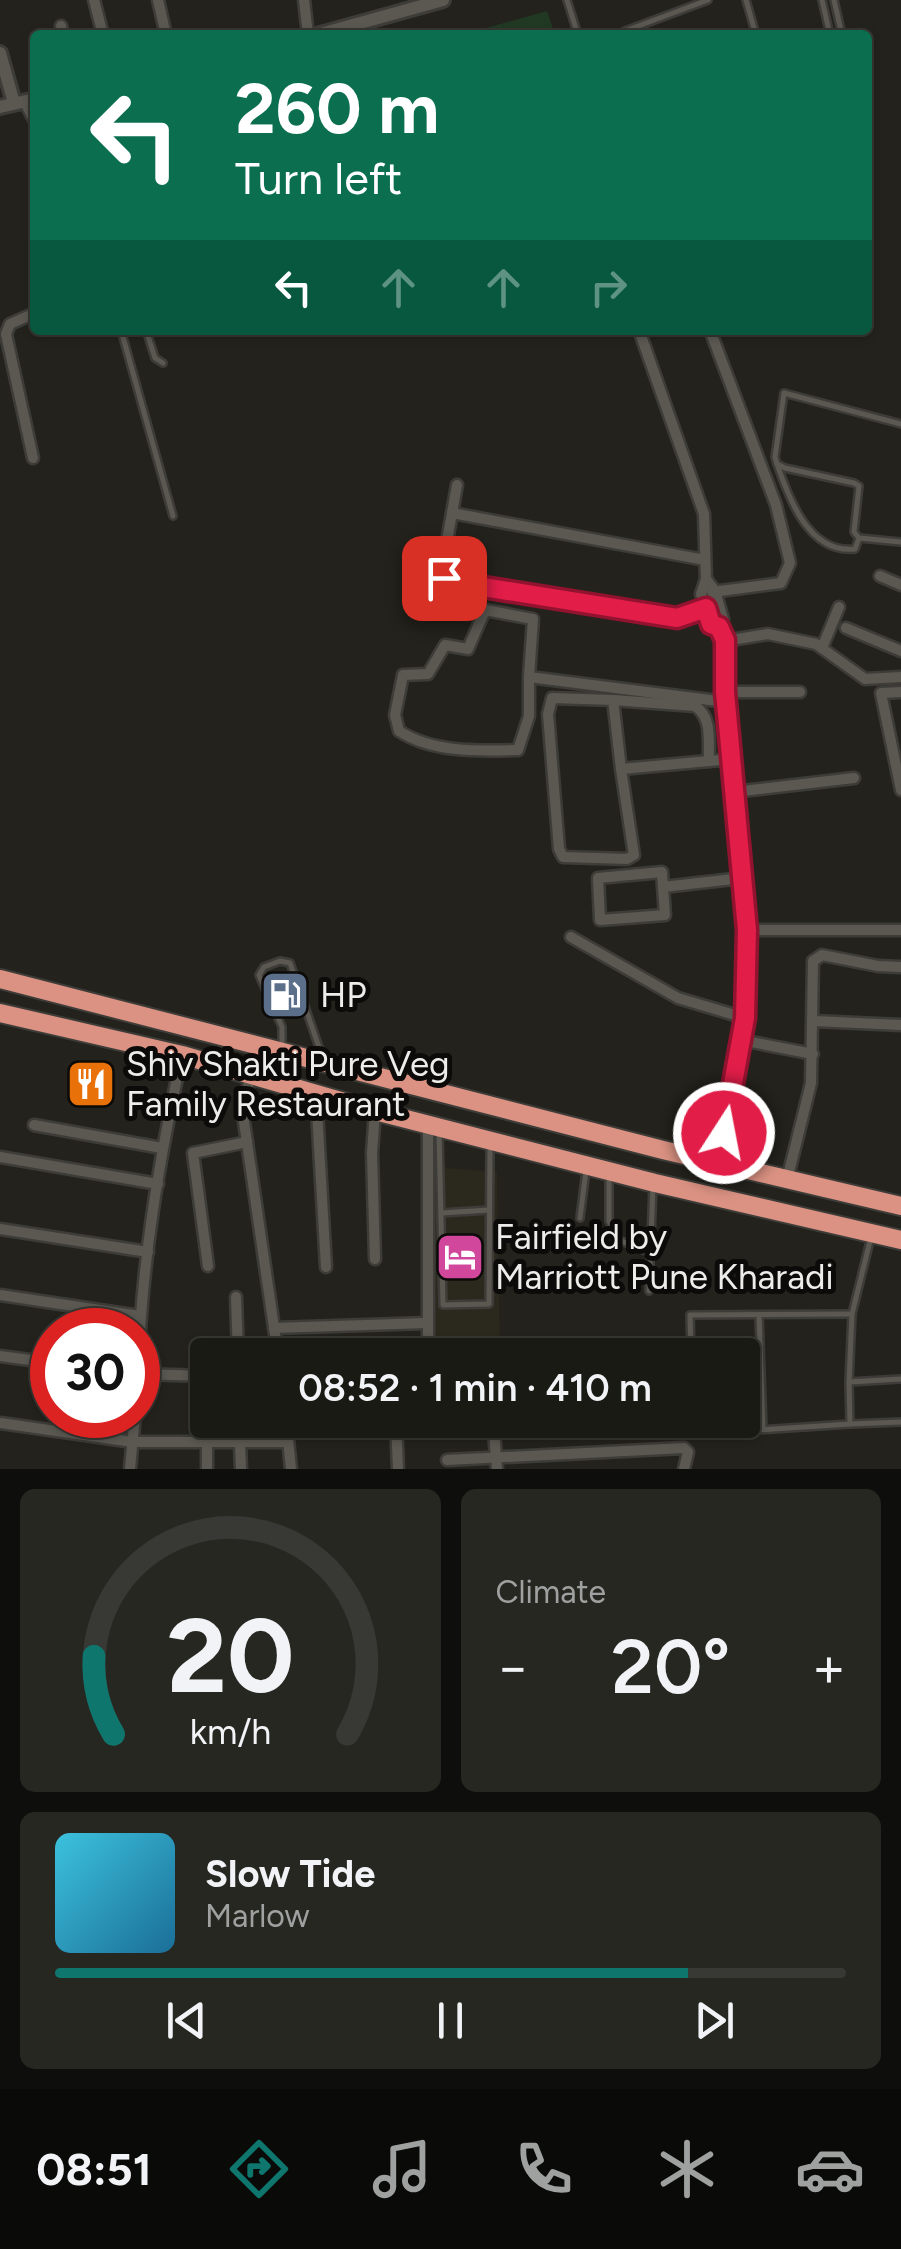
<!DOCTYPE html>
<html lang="en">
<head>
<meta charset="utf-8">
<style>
  :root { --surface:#1a1a15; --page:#272722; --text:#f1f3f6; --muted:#9fa1a0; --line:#383834; --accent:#0f766e }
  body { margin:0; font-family:Figtree,sans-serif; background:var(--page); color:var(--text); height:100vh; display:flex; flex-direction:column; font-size:38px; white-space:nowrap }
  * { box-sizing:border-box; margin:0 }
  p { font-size:32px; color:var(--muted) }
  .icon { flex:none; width:55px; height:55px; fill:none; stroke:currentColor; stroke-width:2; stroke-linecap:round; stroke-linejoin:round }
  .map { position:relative; height:1469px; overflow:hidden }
  .details { display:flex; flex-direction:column; gap:20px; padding:20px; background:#0e0e0c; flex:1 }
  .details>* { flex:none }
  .hud { position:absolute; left:30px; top:30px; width:842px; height:305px; border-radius:10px; box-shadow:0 2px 8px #0004,0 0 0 2px var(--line); background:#0b6e4f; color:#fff; overflow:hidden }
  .speed { position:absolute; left:30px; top:1308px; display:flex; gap:20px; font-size:50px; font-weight:700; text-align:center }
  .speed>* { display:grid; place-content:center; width:130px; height:130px; border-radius:50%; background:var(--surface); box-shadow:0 2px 8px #0004,0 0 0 2px var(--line); line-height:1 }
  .speed .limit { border:15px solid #d22; background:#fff; color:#111 }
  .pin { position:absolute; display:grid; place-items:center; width:85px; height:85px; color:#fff; margin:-42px; border-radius:20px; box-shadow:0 5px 15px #0006 }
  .me { position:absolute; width:110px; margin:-55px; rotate:11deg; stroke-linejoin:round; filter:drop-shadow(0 0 8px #0008) }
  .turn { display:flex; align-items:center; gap:35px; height:210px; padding:0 40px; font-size:45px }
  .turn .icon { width:130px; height:130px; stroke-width:2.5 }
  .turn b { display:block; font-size:70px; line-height:85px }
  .lanes { display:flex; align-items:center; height:95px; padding:0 40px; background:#0003; justify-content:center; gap:50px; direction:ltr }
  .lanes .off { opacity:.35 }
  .big { font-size:75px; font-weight:600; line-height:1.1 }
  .details .tile { flex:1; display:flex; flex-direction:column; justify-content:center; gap:15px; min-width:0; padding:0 35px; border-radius:15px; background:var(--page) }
  .details .dial { align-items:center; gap:0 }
  .dial svg { height:260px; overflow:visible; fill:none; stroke:var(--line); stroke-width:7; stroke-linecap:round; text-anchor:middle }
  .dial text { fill:var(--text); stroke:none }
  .song { display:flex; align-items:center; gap:30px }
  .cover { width:120px; height:120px; border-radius:15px; background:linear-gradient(135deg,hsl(190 70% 55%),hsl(200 70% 35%)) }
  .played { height:10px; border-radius:5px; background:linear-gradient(90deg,var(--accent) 80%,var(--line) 80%) }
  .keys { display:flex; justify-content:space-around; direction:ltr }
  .heat { display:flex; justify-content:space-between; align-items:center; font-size:55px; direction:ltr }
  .details .tiles { flex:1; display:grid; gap:20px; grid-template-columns:1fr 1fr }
  .tile:last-child { grid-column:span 2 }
  .trip { position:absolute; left:190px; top:1338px; width:570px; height:100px; border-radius:10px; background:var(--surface); box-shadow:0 2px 8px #0004,0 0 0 2px var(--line); font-weight:600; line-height:100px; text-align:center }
  .tabs { display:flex; height:160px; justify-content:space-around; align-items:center; background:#0a0a08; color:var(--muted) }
  .tabs .icon { width:70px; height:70px }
  .tabs .on { color:var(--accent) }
  .tabs b { font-size:45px; color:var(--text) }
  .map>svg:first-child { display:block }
  .built { fill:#2b291d }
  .green { fill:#213923 }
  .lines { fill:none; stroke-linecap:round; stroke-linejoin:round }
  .service-casing { stroke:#3d3c38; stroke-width:10 }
  .minor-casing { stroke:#3d3c38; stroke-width:15 }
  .tertiary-casing { stroke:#3d3c38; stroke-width:18 }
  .trunk-casing { stroke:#3d3c38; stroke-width:22 }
  .service { stroke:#5a5851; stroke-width:5 }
  .minor { stroke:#5a5851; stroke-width:10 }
  .tertiary { stroke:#5a5851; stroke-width:12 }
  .trunk { stroke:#db9282; stroke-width:18 }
  .route-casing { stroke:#92132f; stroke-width:25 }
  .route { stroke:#e11d48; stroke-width:18 }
  .labels { text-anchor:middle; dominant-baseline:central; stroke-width:10; stroke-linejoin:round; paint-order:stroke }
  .poi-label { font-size:35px; fill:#ecece8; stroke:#0c0b09; text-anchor:start }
</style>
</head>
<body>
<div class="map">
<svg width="901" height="1469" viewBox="0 0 901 1469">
  <rect width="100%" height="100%" fill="#23221c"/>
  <polygon class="built" points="434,1167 497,1172 500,1355 436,1355"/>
  <polygon class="green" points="547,11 555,35 461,35"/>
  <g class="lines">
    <g class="service-casing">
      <g id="service">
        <polyline points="567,0 578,35"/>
        <polyline points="746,0 756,35"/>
        <polyline points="822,0 830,35"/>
        <polyline points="834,0 842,35"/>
        <polyline points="626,35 625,31 708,0"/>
        <polyline points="23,104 35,127"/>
        <polyline points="121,330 173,516"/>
        <polyline points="146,330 155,358 163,363"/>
        <polyline points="901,424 784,393 775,457 777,464 785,468 854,483 859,486 854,532 859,538 901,542"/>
        <path d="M777,464C789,499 809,554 855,549L859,538"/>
        <polyline points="282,1046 282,1027 259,975 264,967 280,961 290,963 323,1059"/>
        <polyline points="275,1080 281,1057"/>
        <polyline points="439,1133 443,1305 489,1304 490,1143"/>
        <polyline points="609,1174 609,1221 619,1240 650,1253"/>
        <polyline points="441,1213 489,1210"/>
        <polyline points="580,1218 586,1171"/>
        <polyline points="871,1237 852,1314 849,1382 901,1379"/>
        <polyline points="649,1291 653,1185"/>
        <polyline points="759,1315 763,1429"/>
        <polyline points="691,1355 690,1315 852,1314"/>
        <polyline points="694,1420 694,1434 850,1424 849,1382"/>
        <polyline points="850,1424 901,1422"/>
        <polyline points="287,1432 311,1431 312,1420"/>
      </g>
    </g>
    <g class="minor-casing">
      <g id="minor">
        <polyline points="94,0 103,35"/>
        <polyline points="158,0 166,35"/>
        <polyline points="304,0 308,35"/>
        <polyline points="61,26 63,35"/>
        <polyline points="639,330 704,514 706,579"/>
        <polyline points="710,330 776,505 790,563 781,583 712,592"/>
        <polyline points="33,458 6,334 10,324 35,313"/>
        <polyline points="457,485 442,569 444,578 452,582 677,617 706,608"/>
        <polyline points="452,513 705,560"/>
        <polyline points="880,576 901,585"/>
        <polyline points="846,628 901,651"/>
        <polyline points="725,641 768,634 816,644 865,679 901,677"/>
        <polyline points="822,648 839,607"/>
        <path d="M529,677L533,619L485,610L468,649L445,645L428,674L403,675L395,715L399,731C433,753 479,751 518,750L529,716V677L726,702"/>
        <polyline points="725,692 800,692"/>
        <polyline points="901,692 881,693 901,790"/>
        <path d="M613,700L695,706C713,718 708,741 709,761"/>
        <polyline points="621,769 634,855 627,859 563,857 559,849 548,714 552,698 613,700 621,769 731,759"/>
        <polyline points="734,792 854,778"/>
        <polyline points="663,887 665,915 600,920 598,878 662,872 663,887 742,878"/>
        <polyline points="747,930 901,930"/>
        <polyline points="571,937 678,998 745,1018"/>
        <polyline points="814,1021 901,1025"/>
        <polyline points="741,1040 813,1054"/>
        <polyline points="250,1076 243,1115 278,1355"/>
        <polyline points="316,1094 326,1267"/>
        <polyline points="375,1111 372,1153 375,1259"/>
        <polyline points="34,1125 162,1148"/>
        <polyline points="0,1157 158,1184"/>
        <polyline points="718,1164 745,1018 747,930 725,692 725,641 719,627 711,624 701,594 706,579 715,591 723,619 719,627"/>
        <polyline points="787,1180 811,1083 813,961 822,955 878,966 901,967"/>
        <polyline points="0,1229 148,1252"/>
        <polyline points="208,1266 193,1153 247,1142"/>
        <polyline points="0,1295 140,1316"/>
        <polyline points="236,1297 238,1355"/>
        <polyline points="274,1328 427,1323"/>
        <polyline points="428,1355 428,1125"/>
        <polyline points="0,1356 52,1363"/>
        <path d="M138,1373C141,1266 159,1160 182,1055"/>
        <polyline points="138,1374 208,1376"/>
        <polyline points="286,1420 291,1469"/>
        <polyline points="396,1420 398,1469"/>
        <polyline points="493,1420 497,1469"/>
        <polyline points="0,1423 133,1442 288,1442"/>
        <polyline points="240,1444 241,1469"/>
        <polyline points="447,1460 684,1448 688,1452 684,1469"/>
        <polyline points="130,1469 135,1415"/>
        <polyline points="207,1469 207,1376"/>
      </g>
    </g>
    <g class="tertiary-casing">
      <g id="tertiary">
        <polyline points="317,35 443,0"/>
        <polyline points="0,53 14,103"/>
        <polyline points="0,107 35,99"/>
      </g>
    </g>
    <g class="trunk-casing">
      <g id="trunk">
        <polyline points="0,979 663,1150 901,1206"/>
        <polyline points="0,1013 182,1055 375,1111 655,1183 901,1240"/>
      </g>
    </g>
    <use href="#service" class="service"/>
    <use href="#minor" class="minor"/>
    <use href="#tertiary" class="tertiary"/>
    <use href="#trunk" class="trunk"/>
  </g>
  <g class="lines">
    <g class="route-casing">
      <polyline id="route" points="444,578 452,582 677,618 706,608 711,624 719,627 725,640 725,692 747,930 745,1018 724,1133"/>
    </g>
    <use href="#route" class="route"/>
  </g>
  <defs>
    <g id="fuel-square" transform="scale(2.5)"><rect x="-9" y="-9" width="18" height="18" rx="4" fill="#5c6f8a" stroke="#0c0b09"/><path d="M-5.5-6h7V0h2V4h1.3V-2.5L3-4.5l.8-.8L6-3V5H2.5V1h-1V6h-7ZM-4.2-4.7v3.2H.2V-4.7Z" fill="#fff"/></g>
    <g id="restaurant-square" transform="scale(2.5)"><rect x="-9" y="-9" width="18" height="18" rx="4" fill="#e8710a" stroke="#0c0b09"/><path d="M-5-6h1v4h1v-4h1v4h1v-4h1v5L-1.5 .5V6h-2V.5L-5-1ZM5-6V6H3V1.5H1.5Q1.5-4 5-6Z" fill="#fff"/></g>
    <g id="hotel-square" transform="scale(2.5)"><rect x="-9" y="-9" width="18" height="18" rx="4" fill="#d1479c" stroke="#0c0b09"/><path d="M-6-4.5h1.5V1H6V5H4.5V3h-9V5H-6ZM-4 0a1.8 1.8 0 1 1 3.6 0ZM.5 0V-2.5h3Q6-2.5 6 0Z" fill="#fff"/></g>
  </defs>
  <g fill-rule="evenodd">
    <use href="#fuel-square" x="285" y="995"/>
    <use href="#restaurant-square" x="91" y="1084"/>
    <use href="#hotel-square" x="460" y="1257"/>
  </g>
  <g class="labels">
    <g class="poi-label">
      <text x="320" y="995">HP</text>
      <text x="126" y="1064">Shiv Shakti Pure Veg<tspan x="126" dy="40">Family Restaurant</tspan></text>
      <text x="495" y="1237">Fairfield by<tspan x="495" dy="40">Marriott Pune Kharadi</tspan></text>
    </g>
  </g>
</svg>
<div class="speed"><div class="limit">30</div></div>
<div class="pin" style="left:444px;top:578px;background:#d93025"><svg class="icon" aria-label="arrive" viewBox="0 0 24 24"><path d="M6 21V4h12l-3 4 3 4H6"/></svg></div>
<svg class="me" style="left:724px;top:1133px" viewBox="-20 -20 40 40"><circle r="17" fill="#e11d48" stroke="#fff" stroke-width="3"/><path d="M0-11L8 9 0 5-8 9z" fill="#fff"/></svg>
<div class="trip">08:52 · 1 min · 410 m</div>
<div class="hud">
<div class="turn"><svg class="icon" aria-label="left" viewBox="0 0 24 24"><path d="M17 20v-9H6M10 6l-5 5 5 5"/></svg><div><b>260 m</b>Turn left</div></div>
<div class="lanes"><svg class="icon" aria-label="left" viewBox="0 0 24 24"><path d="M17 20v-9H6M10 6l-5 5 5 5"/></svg><svg class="icon off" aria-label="ahead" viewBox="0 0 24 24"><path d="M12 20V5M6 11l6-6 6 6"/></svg><svg class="icon off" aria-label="ahead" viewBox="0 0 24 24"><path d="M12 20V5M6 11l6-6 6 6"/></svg><svg class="icon off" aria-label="right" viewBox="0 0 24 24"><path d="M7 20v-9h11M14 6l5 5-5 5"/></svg></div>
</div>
</div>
<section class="details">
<div class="tiles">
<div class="tile dial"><svg viewBox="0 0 100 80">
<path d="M14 69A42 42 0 1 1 86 69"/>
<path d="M14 69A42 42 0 0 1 8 45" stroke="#0f766e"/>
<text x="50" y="56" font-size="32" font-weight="700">20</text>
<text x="50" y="72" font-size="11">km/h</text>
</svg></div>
<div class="tile"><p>Climate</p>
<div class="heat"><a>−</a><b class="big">20°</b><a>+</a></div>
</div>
<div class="tile">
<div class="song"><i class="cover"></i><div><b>Slow Tide</b><p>Marlow</p></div></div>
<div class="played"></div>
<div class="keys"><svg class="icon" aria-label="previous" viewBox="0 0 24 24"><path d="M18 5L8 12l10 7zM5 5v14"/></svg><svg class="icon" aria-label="pause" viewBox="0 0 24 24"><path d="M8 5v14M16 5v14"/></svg><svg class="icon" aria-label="next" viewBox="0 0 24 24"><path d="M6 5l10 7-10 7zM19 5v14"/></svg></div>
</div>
</div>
</section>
<nav class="tabs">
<b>08:51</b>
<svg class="icon on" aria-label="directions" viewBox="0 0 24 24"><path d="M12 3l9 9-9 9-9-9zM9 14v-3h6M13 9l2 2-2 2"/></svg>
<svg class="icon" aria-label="music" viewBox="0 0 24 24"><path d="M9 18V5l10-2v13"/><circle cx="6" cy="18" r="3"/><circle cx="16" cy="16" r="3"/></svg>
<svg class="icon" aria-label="phone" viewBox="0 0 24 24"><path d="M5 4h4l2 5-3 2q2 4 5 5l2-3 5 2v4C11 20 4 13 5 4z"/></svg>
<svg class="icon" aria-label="climate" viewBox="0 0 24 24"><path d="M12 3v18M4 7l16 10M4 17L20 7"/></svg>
<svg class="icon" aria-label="car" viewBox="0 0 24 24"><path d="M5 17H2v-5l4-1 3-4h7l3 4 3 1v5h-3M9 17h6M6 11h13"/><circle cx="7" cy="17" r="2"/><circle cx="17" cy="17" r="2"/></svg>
</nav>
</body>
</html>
